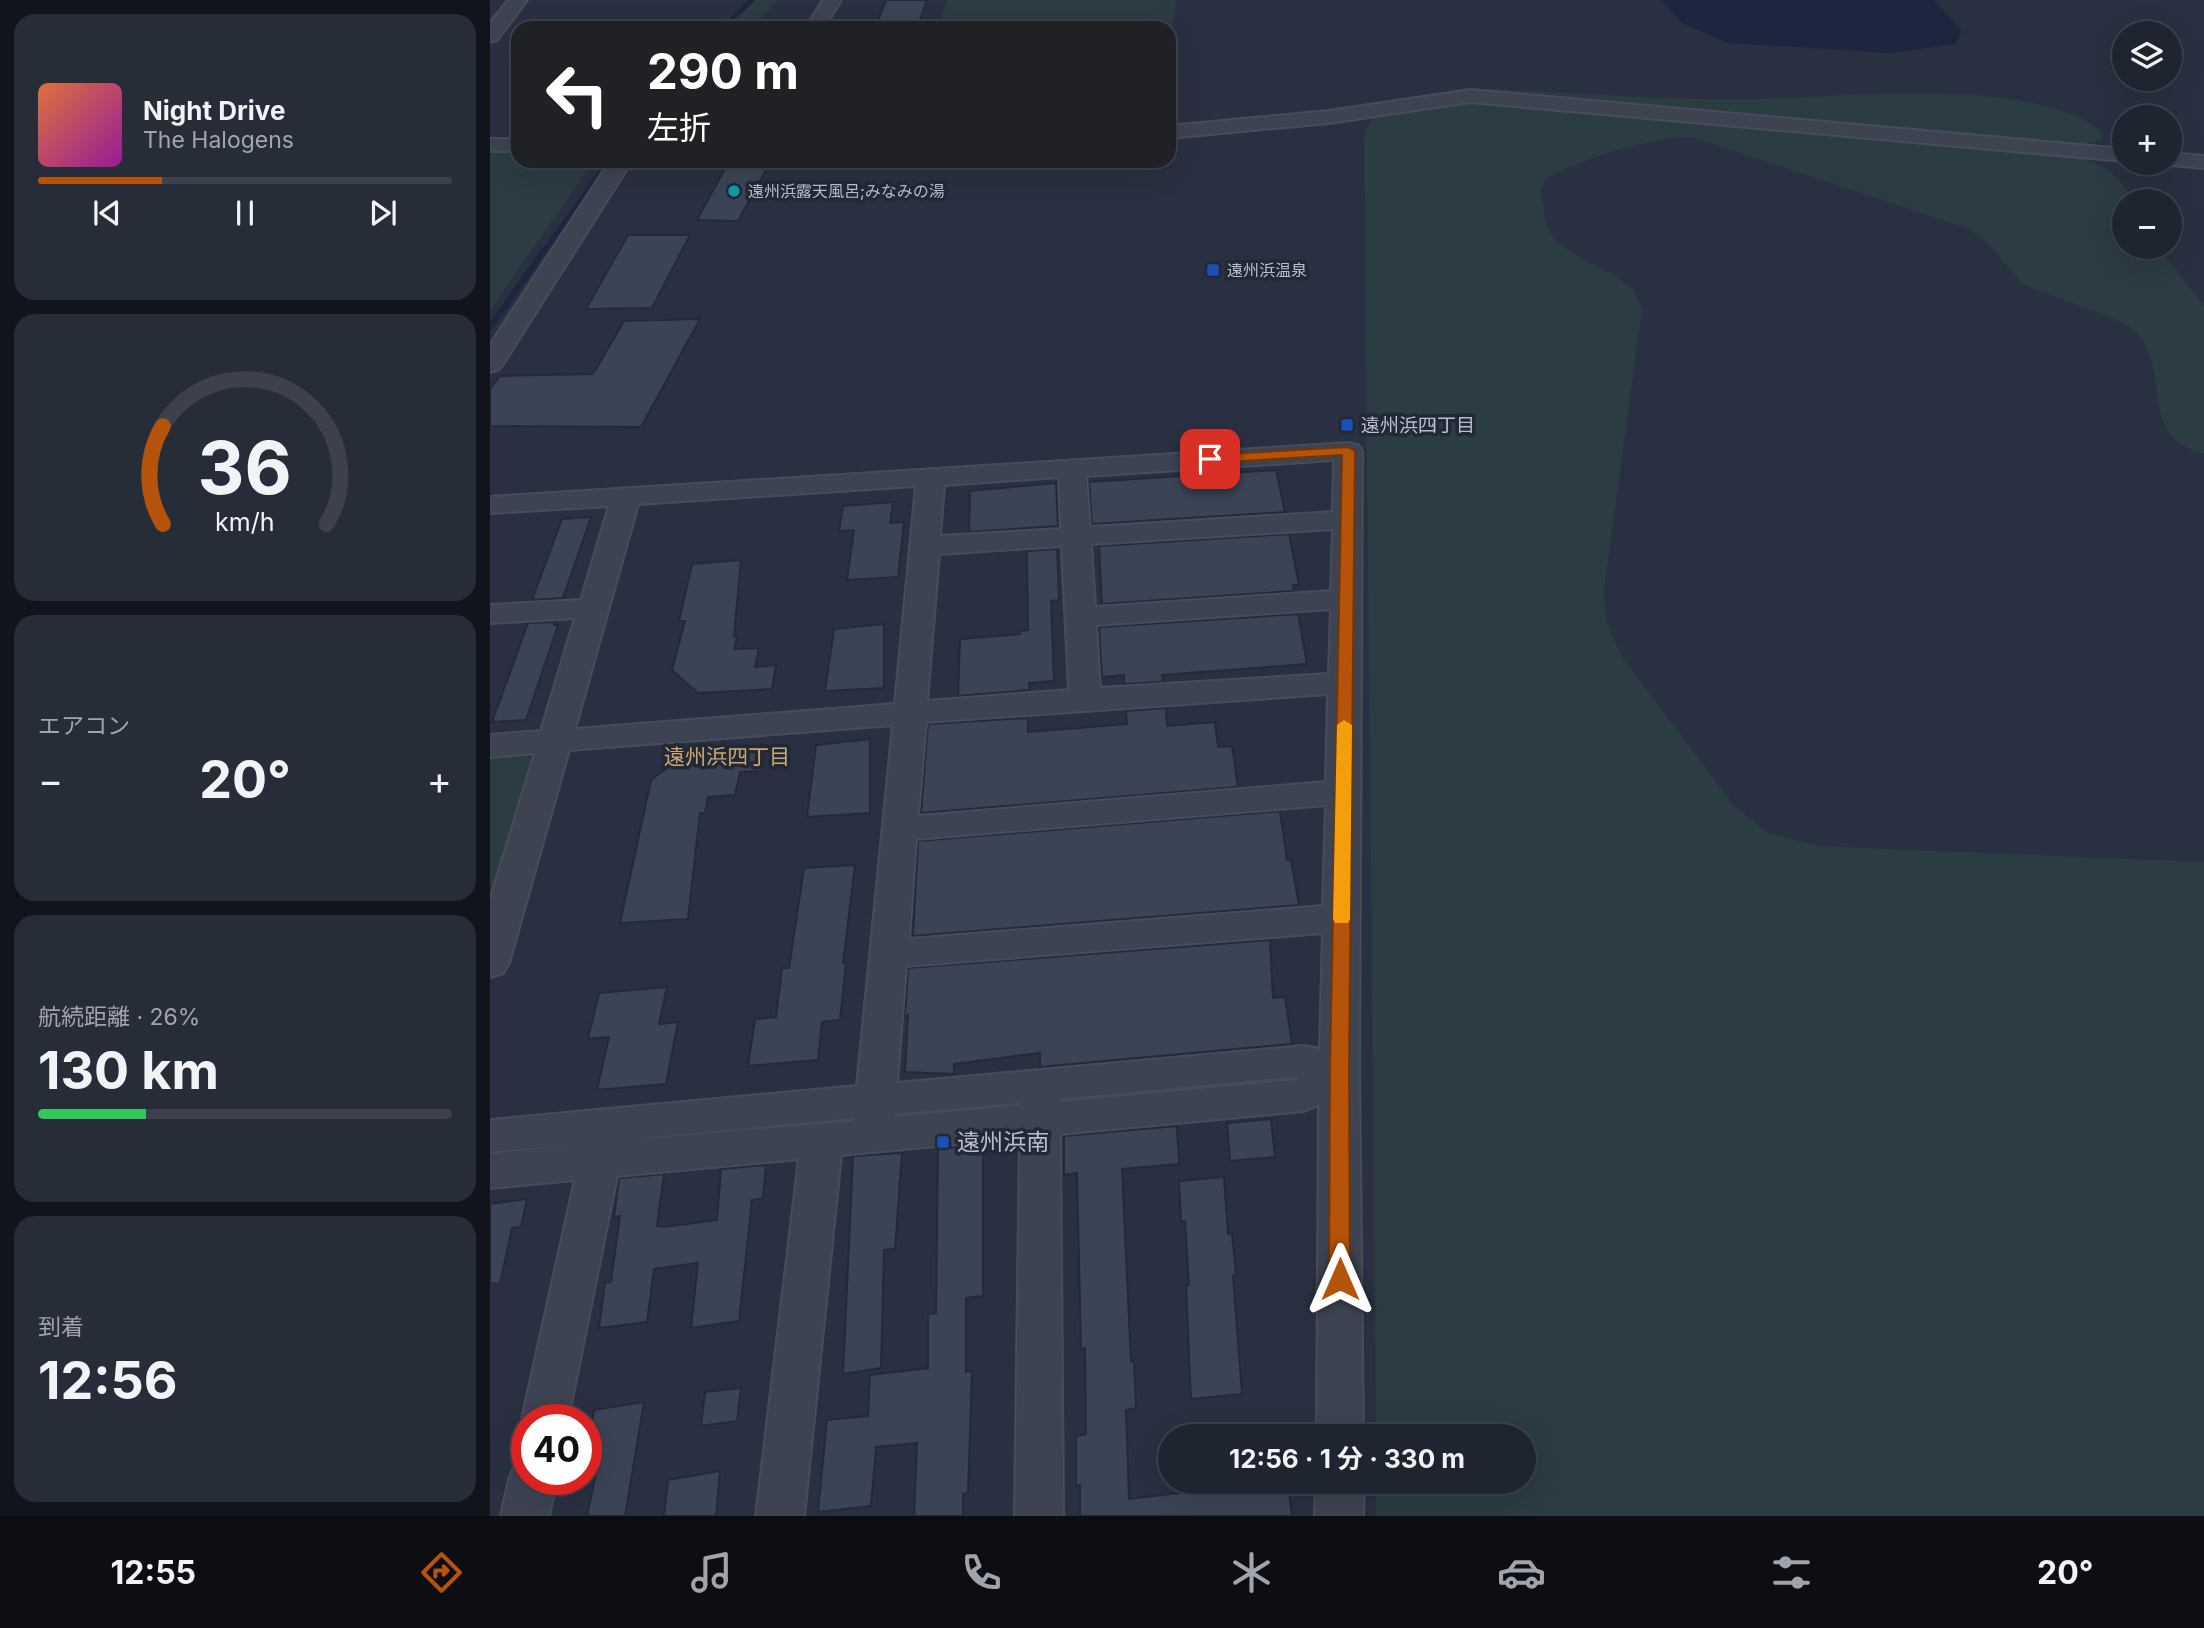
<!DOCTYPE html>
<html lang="ja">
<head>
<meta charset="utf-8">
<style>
  :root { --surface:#1f2431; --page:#272c39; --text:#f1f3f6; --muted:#a1a4ab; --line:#3c414d; --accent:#b45309 }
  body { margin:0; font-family:Inter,"Noto Sans JP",sans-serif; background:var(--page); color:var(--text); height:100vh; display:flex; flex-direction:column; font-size:26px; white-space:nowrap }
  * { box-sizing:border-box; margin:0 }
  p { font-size:23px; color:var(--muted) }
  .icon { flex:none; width:38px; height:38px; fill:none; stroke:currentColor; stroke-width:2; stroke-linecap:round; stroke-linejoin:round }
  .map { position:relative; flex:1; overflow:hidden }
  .details { display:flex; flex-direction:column; gap:14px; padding:14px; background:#11141b; width:490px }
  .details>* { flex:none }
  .hud { position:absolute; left:21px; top:21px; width:665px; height:147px; border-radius:21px; box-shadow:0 7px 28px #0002,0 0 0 2px var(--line); background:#202124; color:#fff; overflow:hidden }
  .controls { position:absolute; left:1622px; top:21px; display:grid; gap:14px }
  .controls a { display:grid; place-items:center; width:70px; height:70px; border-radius:50%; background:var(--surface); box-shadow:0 7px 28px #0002,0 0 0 2px var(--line); font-size:35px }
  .speed { position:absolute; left:21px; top:1404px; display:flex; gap:14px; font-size:35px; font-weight:700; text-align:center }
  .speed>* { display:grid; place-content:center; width:91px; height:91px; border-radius:50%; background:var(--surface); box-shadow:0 7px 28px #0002,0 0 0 2px var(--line); line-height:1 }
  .speed .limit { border:10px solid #d22; background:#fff; color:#111 }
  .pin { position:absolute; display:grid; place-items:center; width:60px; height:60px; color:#fff; margin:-30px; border-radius:14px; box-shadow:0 4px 10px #0006 }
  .me { position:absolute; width:77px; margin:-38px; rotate:0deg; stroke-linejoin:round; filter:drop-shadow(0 0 5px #0008) }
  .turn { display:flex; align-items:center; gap:24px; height:147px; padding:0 21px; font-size:32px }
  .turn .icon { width:91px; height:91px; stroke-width:2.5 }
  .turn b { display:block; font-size:49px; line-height:60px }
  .big { font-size:52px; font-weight:700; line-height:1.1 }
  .details .card { flex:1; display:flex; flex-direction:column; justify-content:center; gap:10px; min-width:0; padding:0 24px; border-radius:21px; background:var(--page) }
  .details .dial { align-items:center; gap:0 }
  .dial svg { height:182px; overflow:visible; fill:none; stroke:var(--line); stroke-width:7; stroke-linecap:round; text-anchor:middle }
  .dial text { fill:var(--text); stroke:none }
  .song { display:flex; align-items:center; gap:21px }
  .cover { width:84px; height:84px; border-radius:10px; background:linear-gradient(135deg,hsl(20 70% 55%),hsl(300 70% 35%)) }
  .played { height:7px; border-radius:4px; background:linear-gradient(90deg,var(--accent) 30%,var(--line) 30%) }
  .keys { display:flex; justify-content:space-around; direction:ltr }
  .heat { display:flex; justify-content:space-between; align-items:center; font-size:38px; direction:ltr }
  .charge { height:10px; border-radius:5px; background:linear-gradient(90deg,#34c759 26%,var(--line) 0) }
  .trip { position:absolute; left:668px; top:1424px; width:378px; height:70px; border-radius:35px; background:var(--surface); box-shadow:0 7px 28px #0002,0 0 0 2px var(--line); font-weight:700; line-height:70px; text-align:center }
  .menu { display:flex; height:112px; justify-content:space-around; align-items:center; background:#0c0e14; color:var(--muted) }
  .menu .icon { width:49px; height:49px }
  .menu .on { color:var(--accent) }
  .menu b { font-size:32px; color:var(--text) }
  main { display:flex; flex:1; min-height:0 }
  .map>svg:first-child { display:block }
  .green { fill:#2b3c42 }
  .water { fill:#1c263f }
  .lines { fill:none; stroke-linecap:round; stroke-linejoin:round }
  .stream-far1 { stroke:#1c263f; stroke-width:5 }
  .stream { stroke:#1c263f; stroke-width:6 }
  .building { fill:#3b4456; stroke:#232a38; stroke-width:2 }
  .minor-casing { stroke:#474c5a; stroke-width:4 }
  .minor { fill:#3d4351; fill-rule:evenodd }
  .route { fill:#b45309; stroke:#753606; stroke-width:2 }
  .slow { fill:#f59e0b }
  .culture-dot { fill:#0f9aa8; stroke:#212836; stroke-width:2.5 }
  .transit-dot { fill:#1a4fb4; stroke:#212836; stroke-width:2.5 }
  .labels { text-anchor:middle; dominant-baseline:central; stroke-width:7; stroke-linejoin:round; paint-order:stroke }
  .far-poi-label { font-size:16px; fill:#babecb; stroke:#212836; text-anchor:start }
  .poi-label { font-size:19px; fill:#babecb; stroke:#212836; text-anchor:start }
  .neighbourhood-label { font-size:21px; fill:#cfa571; stroke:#212836 }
  .near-poi-label { font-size:23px; fill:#babecb; stroke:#212836; text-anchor:start }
</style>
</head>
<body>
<main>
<section class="details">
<div class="card">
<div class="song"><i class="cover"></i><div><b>Night Drive</b><p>The Halogens</p></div></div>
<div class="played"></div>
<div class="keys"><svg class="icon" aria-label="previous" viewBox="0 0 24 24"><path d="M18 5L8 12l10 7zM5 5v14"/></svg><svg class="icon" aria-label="pause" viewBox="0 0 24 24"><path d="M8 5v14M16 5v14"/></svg><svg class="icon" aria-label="next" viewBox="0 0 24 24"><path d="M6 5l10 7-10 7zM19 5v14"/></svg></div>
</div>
<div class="card dial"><svg viewBox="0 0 100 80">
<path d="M14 69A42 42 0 1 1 86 69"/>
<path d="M14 69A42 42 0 0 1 14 26" stroke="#b45309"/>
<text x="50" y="56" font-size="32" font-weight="700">36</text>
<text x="50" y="72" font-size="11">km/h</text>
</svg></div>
<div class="card"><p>エアコン</p>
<div class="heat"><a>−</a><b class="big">20°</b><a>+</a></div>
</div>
<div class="card"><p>航続距離 · 26%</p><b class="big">130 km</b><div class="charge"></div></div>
<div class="card"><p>到着</p><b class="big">12:56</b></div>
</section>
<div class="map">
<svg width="1714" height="1516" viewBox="0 0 1714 1516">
  <rect width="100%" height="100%" fill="#293041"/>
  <g class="green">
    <polygon points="258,0 288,0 260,28 225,28"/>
    <polygon points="457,0 686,0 679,81 679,28 449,28"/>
    <path d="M994,89C1082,92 1171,100 1259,99C1351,98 1539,74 1613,132L1612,140L1597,144L1578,145L986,92V90Z"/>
    <path d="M980,100L1567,153C1606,161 1623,165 1643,201H1634V247H1668L1714,305V454C1648,438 1681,376 1648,334C1636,318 1558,297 1534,284C1512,265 1502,240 1474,227L1203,137C1159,137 1095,158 1056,178L1051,189L1056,225L1066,241L1089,257L1121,273L1144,290L1152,310L1114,590L1117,624L1133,658L1243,804L1278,833L1329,846L1714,862V1516H886V1482H1034V1437H886L874,135L879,123L892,115Z"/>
    <polygon points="28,151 28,161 104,161 0,310 0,153"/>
    <polygon points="31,753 49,762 0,915 0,755"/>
  </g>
  <polygon class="water" points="1171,0 1444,0 1472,31 1465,44 1400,53 1238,43 1192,23"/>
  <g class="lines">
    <g class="stream-far1">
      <polyline points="232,28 262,0"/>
      <polyline points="52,254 119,161"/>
    </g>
    <polyline class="stream" points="0,327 53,252"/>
  </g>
  <g class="building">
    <polygon points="396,0 437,0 428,25 386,26"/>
    <polygon points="239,161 281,161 248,221 207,220"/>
    <polygon points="138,235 200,235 162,308 96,309"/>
    <polygon points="210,319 151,427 0,426 0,389 10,376 103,374 134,321"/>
    <polygon points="786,470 795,512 602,524 599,482"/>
    <polygon points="566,483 568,526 479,532 480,491"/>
    <polygon points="403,502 400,523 414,522 408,577 357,580 364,530 349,531 353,506"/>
    <polygon points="101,517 73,598 42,600 72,519"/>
    <polygon points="799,534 809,585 803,585 804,591 612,604 609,546"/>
    <polygon points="567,549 569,600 561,601 564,681 539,683 539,690 468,696 470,639 530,634 530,631 538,630 537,551"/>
    <polygon points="251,560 244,636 247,636 244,649 269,648 265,667 286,665 282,689 208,693 182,670 195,621 189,621 202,564"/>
    <polygon points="808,614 817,664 672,675 673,682 634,684 634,675 612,677 609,627"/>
    <polygon points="65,622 64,625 68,625 36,720 2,722 38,623"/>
    <polygon points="394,624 394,688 335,691 344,629"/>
    <polygon points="676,708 677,726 725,722 728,747 742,746 748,787 431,813 438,724 538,718 538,732 637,724 636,711"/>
    <polygon points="380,739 380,813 317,817 326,745"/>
    <polygon points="277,745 272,771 250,772 245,795 218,797 215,813 210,813 198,919 130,923 161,780 201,750"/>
    <polygon points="790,811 797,860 801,860 809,905 423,936 428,841"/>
    <polygon points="365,865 353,963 356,963 350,1020 332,1022 328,1060 258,1066 265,1019 286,1017 292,968 299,968 314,868"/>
    <polygon points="780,940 783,998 795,997 802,1044 550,1067 550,1053 464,1064 464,1074 415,1072 418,1015 415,1016 418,968"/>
    <polygon points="177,987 169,1024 188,1022 176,1084 107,1090 119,1037 98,1039 109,993"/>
    <polygon points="781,1119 785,1157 740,1161 737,1123"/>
    <polygon points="687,1126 689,1164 632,1169 641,1362 644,1361 646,1408 636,1410 639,1499 731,1488 732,1493 798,1485 802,1516 590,1516 590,1485 586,1486 586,1436 596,1434 595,1348 591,1349 587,1173 574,1175 574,1136"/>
    <polygon points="493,1145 493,1296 476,1298 476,1372 482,1371 478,1493 473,1494 473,1516 424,1516 427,1443 386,1447 381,1506 328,1512 337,1420 378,1416 380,1375 438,1368 438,1314 446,1313 448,1149"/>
    <polygon points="412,1153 405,1249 394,1250 391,1368 353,1374 363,1156"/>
    <polygon points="276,1165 273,1198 262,1200 249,1321 201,1328 208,1263 164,1269 157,1322 109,1328 115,1283 121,1282 130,1216 124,1217 129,1178 174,1174 167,1226 173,1227 227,1220 231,1169"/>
    <polygon points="734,1177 738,1234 742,1233 746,1275 743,1276 752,1394 701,1399 696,1285 699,1285 695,1221 691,1221 689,1181"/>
    <polygon points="37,1199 31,1227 22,1228 10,1284 0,1283 0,1204"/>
    <polygon points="251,1388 247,1421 211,1426 215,1392"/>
    <polygon points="154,1402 135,1516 97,1516 109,1459 97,1461 104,1410"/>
    <polygon points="230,1471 226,1516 174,1516 178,1480"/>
  </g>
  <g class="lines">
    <g class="minor-casing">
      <g id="minor">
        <polygon points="19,0 37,0 7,40 0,42 0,23"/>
        <polygon points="333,0 351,0 334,28 316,28"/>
        <polygon points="980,90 1634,149 1634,161 980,102 839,123 679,138 679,126 839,111"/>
        <rect x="0" y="139" width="28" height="12"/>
        <polygon points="1680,153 1714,156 1714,168 1672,164 1680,163"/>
        <polygon points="120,161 142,161 13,364 9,369 0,372 0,345"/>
        <path d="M858,443L868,445L872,451L869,1069L873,1437H827L829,1105L814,1111L570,1134L573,1516H525L530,1138L351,1155L314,1516H266L309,1159L127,1176L78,1419H37V1430L32,1419L85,1180L0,1188V1154L93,1144L0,1152V1120L367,1086L403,725L79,750L19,963L13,973L0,977V901L45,753L0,757V735L51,731L85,618L0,623V605L91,600L119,506L0,513V497ZM844,460L843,512L600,527L596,476ZM569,477L571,529L450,536L454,485ZM426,486L405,704L85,729L148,504ZM843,529L841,591L605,607L601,544ZM572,546L579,690L437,701L449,554ZM841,609L839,674L610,688L606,625ZM838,694L836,782L428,816L436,722ZM836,805L833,906L419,939L426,839ZM833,933L830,1049L813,1046L407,1083L416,966ZM810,1076L805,1080L570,1102V1099ZM530,1103V1105L405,1117V1114ZM364,1118V1121L134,1140Z"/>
        <polygon points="37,1459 37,1479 67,1479 59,1516 11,1516 19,1479 26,1463"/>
        <polygon points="826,1482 874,1482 873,1516 825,1516"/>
      </g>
    </g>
    <use href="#minor" class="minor"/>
  </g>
  <polygon class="route" points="858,447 865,451 859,1069 860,1279 857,1285 850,1288 842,1285 839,1279 840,1069 852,455 720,463 714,459 720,455"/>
  <polygon class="slow" points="854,720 862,725 860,919 858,923 845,923 843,919 847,725"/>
  <circle class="culture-dot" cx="244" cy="191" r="7"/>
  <g class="transit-dot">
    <rect x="716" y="263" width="14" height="14" rx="3.5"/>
    <rect x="850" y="418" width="14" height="14" rx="3.5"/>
    <rect x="446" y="1135" width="14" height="14" rx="3.5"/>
  </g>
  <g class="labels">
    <g class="far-poi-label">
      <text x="258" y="191">遠州浜露天風呂;みなみの湯</text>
      <text x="737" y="270">遠州浜温泉</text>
    </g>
    <g class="poi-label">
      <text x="871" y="425">遠州浜四丁目</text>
    </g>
    <g class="neighbourhood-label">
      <text x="237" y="756">遠州浜四丁目</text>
    </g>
    <g class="near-poi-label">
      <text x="467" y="1142">遠州浜南</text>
    </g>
  </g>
</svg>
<div class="controls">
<a><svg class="icon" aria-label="layers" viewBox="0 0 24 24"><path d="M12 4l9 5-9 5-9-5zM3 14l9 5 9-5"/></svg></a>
<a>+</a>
<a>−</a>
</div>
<div class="speed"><div class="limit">40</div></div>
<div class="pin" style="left:720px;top:459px;background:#d93025"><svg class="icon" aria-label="arrive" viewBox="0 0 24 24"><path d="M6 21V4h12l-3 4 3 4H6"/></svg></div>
<svg class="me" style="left:850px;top:1279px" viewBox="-20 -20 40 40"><path d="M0-17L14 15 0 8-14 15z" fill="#b45309" stroke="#fff" stroke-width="4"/></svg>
<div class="trip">12:56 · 1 分 · 330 m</div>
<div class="hud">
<div class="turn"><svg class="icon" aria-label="left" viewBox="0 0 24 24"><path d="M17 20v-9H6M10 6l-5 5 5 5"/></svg><div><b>290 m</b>左折</div></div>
</div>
</div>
</main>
<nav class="menu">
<b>12:55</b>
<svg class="icon on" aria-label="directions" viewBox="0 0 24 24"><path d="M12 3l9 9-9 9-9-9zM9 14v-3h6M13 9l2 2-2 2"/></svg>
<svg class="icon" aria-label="music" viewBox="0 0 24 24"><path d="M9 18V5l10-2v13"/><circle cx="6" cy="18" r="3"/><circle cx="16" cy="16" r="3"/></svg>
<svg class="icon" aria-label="phone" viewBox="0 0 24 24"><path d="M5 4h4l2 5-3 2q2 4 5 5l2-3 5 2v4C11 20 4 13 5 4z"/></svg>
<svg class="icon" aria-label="climate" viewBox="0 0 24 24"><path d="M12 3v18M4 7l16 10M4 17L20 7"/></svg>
<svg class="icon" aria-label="car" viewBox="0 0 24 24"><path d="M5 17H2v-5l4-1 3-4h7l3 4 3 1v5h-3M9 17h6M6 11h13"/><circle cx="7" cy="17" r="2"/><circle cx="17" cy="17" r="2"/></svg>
<svg class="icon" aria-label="filters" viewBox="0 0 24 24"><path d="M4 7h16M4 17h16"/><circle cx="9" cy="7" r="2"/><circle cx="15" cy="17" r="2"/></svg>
<b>20°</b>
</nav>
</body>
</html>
